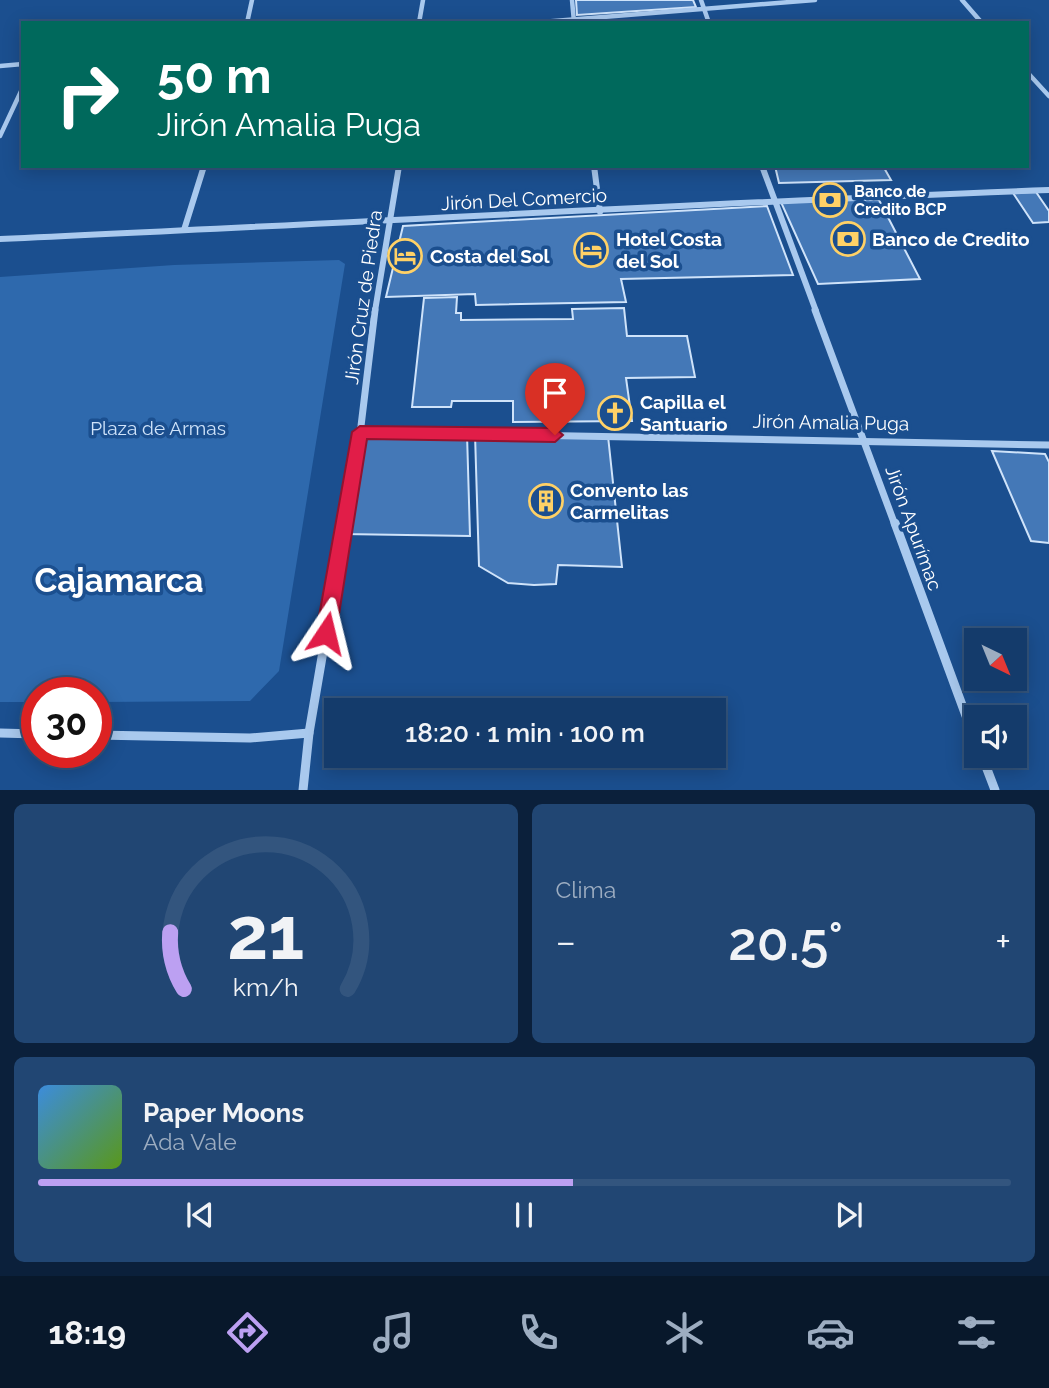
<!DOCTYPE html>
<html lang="es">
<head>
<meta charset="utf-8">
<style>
  :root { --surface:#143b6b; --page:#214673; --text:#f1f3f6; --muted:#9dadc1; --line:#33557e; --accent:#bca0f2 }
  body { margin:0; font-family:Raleway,sans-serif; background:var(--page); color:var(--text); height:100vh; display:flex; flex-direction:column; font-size:26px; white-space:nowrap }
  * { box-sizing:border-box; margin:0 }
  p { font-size:23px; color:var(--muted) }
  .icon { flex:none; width:38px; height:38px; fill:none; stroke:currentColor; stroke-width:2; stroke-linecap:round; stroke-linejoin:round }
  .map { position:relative; height:790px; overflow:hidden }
  .panel { display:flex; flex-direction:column; gap:14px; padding:14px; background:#0b203b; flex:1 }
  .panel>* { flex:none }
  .hud { position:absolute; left:21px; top:21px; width:1008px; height:147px; border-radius:0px; box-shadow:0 4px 18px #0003,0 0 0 2px var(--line); background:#00695c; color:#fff; overflow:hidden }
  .needle { width:46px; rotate:137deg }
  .tools { position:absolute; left:964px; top:628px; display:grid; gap:14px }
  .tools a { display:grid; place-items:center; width:63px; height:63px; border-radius:0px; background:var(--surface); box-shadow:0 4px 18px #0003,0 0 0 2px var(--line); font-size:35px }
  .speed { position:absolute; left:21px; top:677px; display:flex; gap:14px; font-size:35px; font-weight:700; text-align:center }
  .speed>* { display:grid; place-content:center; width:91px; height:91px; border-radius:50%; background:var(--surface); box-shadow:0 4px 18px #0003,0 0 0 2px var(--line); line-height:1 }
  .speed .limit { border:10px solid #d22; background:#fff; color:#111 }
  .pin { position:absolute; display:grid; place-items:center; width:60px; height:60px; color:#fff; margin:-72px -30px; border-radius:50% 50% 50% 0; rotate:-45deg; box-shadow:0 0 7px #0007 }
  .pin .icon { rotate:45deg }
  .me { position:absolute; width:77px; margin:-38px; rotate:10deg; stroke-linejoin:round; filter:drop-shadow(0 0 5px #0008) }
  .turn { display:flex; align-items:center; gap:24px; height:147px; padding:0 21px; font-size:32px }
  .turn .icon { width:91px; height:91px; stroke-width:2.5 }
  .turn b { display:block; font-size:49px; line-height:60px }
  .big { font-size:52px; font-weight:600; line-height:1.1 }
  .panel .tile { flex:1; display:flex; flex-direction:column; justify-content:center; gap:10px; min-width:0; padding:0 24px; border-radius:10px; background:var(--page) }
  .panel .dial { align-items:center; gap:0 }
  .dial svg { height:182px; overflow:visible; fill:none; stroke:var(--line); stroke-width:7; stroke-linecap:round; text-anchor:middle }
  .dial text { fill:var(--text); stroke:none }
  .song { display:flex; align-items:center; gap:21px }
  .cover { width:84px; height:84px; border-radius:10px; background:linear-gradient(135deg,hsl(210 70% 55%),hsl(90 70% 35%)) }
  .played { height:7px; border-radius:4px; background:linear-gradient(90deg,var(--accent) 55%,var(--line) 55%) }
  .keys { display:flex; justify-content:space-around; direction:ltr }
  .heat { display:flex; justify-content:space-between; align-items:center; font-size:38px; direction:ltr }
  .panel .tiles { flex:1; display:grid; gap:14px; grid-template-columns:1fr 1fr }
  .tile:last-child { grid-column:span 2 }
  .trip { position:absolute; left:324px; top:698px; width:402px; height:70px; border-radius:0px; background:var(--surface); box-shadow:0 4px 18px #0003,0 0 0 2px var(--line); font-weight:600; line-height:70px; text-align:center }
  .menu { display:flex; height:112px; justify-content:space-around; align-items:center; background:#08182b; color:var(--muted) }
  .menu .icon { width:49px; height:49px }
  .menu .on { color:var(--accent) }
  .menu b { font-size:32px; color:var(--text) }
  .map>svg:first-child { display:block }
  .green { fill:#2e69ad }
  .building { fill:#4478b7; stroke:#cfe3fa; stroke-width:2 }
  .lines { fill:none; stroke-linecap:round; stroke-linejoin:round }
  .street-far3 { stroke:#a9c9ee; stroke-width:4.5 }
  .street-far2 { stroke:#a9c9ee; stroke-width:6 }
  .street-far1 { stroke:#a9c9ee; stroke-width:7 }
  .street { stroke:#a9c9ee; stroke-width:9 }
  .route { fill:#e11d48; stroke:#92132f; stroke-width:2 }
  .labels { text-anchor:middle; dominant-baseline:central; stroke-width:7; stroke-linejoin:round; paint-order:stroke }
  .far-poi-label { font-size:16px; font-weight:bold; fill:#fff; stroke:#1b4f8f; text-anchor:start }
  .street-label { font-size:19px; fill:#fff; stroke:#1b4f8f }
  .poi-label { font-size:19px; font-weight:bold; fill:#fff; stroke:#1b4f8f; text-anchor:start }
  .park-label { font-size:19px; fill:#cfe3fa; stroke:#1b4f8f }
  .town-label { font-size:33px; font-weight:bold; fill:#fff; stroke:#1b4f8f }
</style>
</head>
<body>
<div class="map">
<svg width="1049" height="790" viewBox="0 0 1049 790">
  <rect width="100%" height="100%" fill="#1b4f8f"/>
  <polygon class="green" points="339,260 345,264 279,671 250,701 96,702 96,693 37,693 37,702 0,702 0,277 174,265"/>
  <g class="building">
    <polygon points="576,0 693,0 696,7 577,15"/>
    <polygon points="775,166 883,166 891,180 779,183"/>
    <polygon points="1036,192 1049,211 1049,222 1033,223 1013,193"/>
    <polygon points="780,200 879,200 920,279 818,284"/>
    <polygon points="767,206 793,275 621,279 626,302 476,305 475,294 386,297 403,226"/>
    <polygon points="457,297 456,313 461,313 461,320 573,319 572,309 624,308 627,336 687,336 695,377 626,378 632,421 513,422 513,401 452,401 451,407 412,407 424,298"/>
    <polygon points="360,432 467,434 470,536 343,534"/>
    <polygon points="475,434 608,436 622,567 558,565 556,584 534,585 508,583 479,566"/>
    <polygon points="992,451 1045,454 1049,462 1049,543 1031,541"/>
  </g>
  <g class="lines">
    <g class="street-far3">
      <polyline points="572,0 574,22"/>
      <polyline points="701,0 709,23"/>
      <polyline points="962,0 982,23"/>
      <polyline points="247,23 252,0"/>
      <polyline points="419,23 423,0"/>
      <polyline points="529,23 815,0"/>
      <polyline points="0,66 23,64"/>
      <polyline points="1027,72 1049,96"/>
      <polyline points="0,136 23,87"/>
    </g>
    <g class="street-far2">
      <polyline points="594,166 600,212"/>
      <polyline points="762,166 816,311"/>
      <polyline points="184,230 204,166"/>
      <path d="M0,239C350,223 699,203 1049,190"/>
      <polyline points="375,311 399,166"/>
    </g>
    <g class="street-far1">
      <polyline points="815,310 895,525"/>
      <polyline points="360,432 1049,445"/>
      <polyline points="344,525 361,426 375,310"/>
    </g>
    <g class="street">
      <polyline points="895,523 976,743"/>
      <polyline points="0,733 37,734"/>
      <polyline points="96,735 250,738 309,733"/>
      <polyline points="982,756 995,790"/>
      <polyline points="303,790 309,733 345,523"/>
    </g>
  </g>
  <polygon class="route" points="360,426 555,428 563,435 555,442 367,439 336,633 333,640 326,643 319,640 316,633 352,432"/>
  <defs>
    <g id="bank-ring" transform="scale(1.75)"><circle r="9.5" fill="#1b4f8f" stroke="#ffd166" stroke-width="1.5"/><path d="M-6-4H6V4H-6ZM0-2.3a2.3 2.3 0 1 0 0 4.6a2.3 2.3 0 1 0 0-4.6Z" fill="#ffd166"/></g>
    <g id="hotel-ring" transform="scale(1.75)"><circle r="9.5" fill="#1b4f8f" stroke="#ffd166" stroke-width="1.5"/><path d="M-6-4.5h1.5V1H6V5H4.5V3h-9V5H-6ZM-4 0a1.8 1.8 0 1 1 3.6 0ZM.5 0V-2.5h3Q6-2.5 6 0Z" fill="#ffd166"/></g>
    <g id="church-ring" transform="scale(1.75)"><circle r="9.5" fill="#1b4f8f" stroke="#ffd166" stroke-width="1.5"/><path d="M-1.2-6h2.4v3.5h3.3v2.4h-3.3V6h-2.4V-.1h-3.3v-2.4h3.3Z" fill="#ffd166"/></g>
    <g id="building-ring" transform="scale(1.75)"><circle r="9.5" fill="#1b4f8f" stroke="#ffd166" stroke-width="1.5"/><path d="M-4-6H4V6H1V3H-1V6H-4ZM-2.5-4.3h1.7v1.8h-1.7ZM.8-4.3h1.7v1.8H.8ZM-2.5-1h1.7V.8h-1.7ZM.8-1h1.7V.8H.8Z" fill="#ffd166"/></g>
  </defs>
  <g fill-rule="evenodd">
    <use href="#bank-ring" x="830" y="200"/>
    <use href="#bank-ring" x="848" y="239"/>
    <use href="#hotel-ring" x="591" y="250"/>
    <use href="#hotel-ring" x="405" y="256"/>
    <use href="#church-ring" x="615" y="413"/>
    <use href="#building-ring" x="546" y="501"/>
  </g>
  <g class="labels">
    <g class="far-poi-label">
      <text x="854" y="191">Banco de<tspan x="854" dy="18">Credito BCP</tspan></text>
    </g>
    <g class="street-label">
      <text transform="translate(524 199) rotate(-3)">Jirón Del Comercio</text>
      <text transform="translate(363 297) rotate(-82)">Jirón Cruz de Piedra</text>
      <text transform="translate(831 422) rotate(1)">Jirón Amalia Puga</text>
      <text transform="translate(914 528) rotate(70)">Jirón Apurímac</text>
    </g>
    <g class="poi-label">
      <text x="616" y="239">Hotel Costa<tspan x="616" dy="22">del Sol</tspan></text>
      <text x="872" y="239">Banco de Credito</text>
      <text x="430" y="256">Costa del Sol</text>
      <text x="640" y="402">Capilla el<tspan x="640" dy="22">Santuario</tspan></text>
      <text x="570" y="490">Convento las<tspan x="570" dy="22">Carmelitas</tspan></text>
    </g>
    <g class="park-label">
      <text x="158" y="428">Plaza de Armas</text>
    </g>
    <g class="town-label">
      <text x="119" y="580">Cajamarca</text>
    </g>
  </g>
</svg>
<div class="tools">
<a><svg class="needle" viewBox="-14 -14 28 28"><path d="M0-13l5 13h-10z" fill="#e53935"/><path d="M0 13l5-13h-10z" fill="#9dadc1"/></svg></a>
<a><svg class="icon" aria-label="sound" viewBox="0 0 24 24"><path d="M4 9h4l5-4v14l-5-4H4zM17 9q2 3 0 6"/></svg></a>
</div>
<div class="speed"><div class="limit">30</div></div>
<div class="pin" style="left:555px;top:435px;background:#d93025"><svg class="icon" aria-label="arrive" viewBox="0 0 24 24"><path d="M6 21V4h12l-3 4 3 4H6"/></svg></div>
<svg class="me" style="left:326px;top:633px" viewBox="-20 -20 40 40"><path d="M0-17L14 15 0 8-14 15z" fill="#e11d48" stroke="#fff" stroke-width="4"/></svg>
<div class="trip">18:20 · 1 min · 100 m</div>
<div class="hud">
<div class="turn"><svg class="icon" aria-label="right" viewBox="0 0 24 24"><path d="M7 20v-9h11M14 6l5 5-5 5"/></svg><div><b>50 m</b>Jirón Amalia Puga</div></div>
</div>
</div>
<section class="panel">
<div class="tiles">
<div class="tile dial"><svg viewBox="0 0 100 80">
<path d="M14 69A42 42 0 1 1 86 69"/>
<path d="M14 69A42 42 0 0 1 8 44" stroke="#bca0f2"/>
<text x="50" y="56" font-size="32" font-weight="700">21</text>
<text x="50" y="72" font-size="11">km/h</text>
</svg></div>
<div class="tile"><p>Clima</p>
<div class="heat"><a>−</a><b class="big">20.5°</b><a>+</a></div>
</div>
<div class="tile">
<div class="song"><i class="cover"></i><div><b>Paper Moons</b><p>Ada Vale</p></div></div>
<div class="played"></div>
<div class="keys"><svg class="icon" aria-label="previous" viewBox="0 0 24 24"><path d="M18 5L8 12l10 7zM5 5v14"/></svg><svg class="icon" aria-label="pause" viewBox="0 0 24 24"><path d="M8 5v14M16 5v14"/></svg><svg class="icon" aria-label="next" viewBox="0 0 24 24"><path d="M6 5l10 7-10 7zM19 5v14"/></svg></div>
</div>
</div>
</section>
<nav class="menu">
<b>18:19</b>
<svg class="icon on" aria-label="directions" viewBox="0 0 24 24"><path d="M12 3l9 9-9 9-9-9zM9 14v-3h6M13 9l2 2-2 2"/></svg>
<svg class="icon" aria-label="music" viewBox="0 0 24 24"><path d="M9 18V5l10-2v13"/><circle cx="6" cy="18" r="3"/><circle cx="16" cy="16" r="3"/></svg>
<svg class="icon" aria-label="phone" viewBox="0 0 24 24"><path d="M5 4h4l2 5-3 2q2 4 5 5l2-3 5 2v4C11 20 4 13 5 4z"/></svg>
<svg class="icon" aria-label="climate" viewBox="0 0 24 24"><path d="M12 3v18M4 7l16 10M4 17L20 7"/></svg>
<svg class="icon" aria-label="car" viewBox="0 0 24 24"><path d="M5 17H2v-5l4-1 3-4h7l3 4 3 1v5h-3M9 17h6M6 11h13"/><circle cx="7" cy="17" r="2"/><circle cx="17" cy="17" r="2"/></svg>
<svg class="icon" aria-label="filters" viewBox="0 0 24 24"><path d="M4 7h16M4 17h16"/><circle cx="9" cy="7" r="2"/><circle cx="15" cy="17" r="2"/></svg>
</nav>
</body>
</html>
